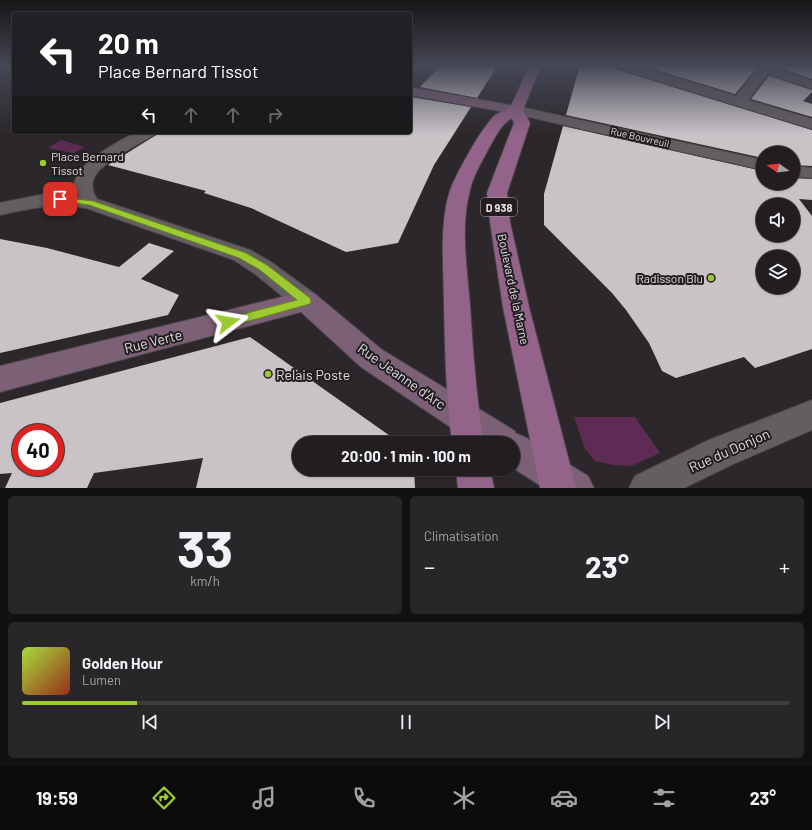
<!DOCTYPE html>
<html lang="fr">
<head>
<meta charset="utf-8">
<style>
  :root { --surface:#211d20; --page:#292629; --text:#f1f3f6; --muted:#a2a2a5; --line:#3e3b3e; --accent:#9cca31 }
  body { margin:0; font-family:Barlow,sans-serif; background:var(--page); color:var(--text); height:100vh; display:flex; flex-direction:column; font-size:15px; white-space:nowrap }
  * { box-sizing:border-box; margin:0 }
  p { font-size:13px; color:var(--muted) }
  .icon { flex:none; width:22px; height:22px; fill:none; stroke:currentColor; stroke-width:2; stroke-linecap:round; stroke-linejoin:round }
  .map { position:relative; height:488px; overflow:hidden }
  .sheet { display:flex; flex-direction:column; gap:8px; padding:8px; background:#121012; flex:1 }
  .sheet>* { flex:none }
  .hud { position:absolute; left:12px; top:12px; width:400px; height:122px; border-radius:4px; box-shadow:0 1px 3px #0004,0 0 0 1px var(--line); background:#202124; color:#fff; overflow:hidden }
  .needle { width:26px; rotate:284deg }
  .fabs { position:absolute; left:756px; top:146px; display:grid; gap:8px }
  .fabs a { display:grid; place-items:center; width:44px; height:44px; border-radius:50%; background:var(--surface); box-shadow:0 1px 3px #0004,0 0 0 1px var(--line); font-size:20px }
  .speed { position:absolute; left:12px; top:424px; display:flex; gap:8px; font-size:20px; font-weight:700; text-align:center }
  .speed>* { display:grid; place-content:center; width:52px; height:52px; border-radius:50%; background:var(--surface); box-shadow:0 1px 3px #0004,0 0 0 1px var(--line); line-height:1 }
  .speed .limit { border:6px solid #d22; background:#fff; color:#111 }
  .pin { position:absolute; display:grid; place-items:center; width:34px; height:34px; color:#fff; margin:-17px; border-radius:8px; box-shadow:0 2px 6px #0006 }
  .me { position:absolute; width:44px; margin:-22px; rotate:76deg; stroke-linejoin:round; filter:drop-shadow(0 0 3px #0008) }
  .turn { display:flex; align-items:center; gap:14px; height:84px; padding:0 20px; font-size:18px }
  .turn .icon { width:52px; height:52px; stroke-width:2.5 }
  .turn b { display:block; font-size:28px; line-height:34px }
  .lanes { display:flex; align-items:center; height:38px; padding:0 20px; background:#0003; justify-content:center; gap:20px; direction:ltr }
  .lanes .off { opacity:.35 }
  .big { font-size:30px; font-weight:700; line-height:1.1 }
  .sheet .tile { flex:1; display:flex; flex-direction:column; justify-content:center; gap:6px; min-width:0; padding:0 14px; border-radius:6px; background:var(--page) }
  .sheet .dial { align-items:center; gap:0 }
  .dial b { font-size:52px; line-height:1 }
  .song { display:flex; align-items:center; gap:12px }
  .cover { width:48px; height:48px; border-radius:6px; background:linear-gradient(135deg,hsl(80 70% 55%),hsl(10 70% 35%)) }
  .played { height:4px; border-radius:2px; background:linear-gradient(90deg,var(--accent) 15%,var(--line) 15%) }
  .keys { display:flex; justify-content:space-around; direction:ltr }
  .heat { display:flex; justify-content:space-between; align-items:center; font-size:22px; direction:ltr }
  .sheet .tiles { flex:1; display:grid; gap:8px; grid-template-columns:1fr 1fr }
  .tile:last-child { grid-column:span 2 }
  .trip { position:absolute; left:292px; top:436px; width:228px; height:40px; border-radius:20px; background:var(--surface); box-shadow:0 1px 3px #0004,0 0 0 1px var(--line); font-weight:700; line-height:40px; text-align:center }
  .menu { display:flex; height:64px; justify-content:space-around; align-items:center; background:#0d0c0d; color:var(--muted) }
  .menu .icon { width:28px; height:28px }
  .menu .current { color:var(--accent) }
  .menu b { font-size:18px; color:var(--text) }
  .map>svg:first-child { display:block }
  .green { fill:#5e2b54 }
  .building { fill:#c9c2c7; fill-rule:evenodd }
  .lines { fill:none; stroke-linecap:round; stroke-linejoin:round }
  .street-casing { stroke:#494648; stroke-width:2 }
  .secondary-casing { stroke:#494648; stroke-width:2 }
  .primary-casing { stroke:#494648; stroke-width:2 }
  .street { fill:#645e62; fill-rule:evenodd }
  .secondary { fill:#7c6076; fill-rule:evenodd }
  .primary { fill:#946389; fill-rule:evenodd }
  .route { fill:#9cca31; stroke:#658320 }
  .poi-dot { fill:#9cca31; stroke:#221d21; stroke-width:1.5 }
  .labels { text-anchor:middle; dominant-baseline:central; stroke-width:4; stroke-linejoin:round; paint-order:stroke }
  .far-street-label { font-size:10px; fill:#e1dee0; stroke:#221d21 }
  .shield { fill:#221d21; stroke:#a8a4a7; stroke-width:1 }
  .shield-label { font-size:11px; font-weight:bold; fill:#e1dee0 }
  .poi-label { font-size:12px; fill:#e1dee0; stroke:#221d21; text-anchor:start }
  .street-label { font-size:12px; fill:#e1dee0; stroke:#221d21 }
  .near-street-label { font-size:14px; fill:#e1dee0; stroke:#221d21 }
  .near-poi-label { font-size:14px; fill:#e1dee0; stroke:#221d21; text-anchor:start }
</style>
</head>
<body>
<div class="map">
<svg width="812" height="488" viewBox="0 0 812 488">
  <rect width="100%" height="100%" fill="#2c272a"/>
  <g class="green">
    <polygon points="61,140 85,147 73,153 48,148"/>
    <polygon points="574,417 635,417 660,453 631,466 613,465 595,461 585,449"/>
  </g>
  <g class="building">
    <polygon points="441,65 498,65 477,98 420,87"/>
    <polygon points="580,65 612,65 615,69 812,130 812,166 793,165 793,153 763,153 763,158 566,115"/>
    <polygon points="640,65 759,65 735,94"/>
    <polygon points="775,65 812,65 812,79 775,66"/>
    <polygon points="769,76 812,90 812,92 803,101 812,104 812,117 751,99"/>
    <polygon points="411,97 471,107 434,165 398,243 346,252 251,208 204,193 206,191 108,165 161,132 410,132"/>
    <path d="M563,126L763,171V183H793V178L812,179V200L799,199L812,216V349L755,368L744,357L676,378L662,371L649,343L626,310L612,293L544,225V194ZM763,205H793V235H763ZM763,257H793V287H763Z"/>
    <polygon points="0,239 47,248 119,267 149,243 174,251 141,279 179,295 168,315 0,353"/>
    <path d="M250,337L400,443H299V469H414L415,488H196L203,458L94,473L87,488H5L12,473L0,474V403ZM21,433H55V467H21Z"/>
  </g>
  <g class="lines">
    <g class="street-casing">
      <g id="street">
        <polygon points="613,65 633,65 736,96 761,65 774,65 773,67 812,81 812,89 768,74 748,100 812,119 812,129 615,68"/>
        <polygon points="516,106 763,160 763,170 511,113 509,110 511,107"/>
        <path d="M136,132H156L154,135C139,144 100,163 94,178C91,186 93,192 97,199L250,250L271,262L315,294L319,301L315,308L306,311L297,308L255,274L234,260L86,208C56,203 29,208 0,215V203L4,202L45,194L75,195C65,167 117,143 136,132Z"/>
        <polygon points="793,166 812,168 812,178 793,176"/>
        <polygon points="812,400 812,430 733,464 684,488 629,488 635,476 709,440"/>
      </g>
    </g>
    <g class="secondary-casing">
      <g id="secondary">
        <polygon points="410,87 516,106 521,107 523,110 521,113 516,114 410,95"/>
        <polygon points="306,291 315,294 381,349 515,431 515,433 525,437 588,476 594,488 544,488 513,468 513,443 474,443 361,367 301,312 0,392 0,366"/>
      </g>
    </g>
    <g class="primary-casing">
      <g id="primary">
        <path d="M529,65H541L523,110L530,123L507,193L510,222L529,307L576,488H540L503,307L490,222L487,193L514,123L512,118C501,124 496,136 490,146C483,160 473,175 470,190C460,227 467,267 470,305C473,351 476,397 484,443H452C446,396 445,350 444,304C444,268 438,216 453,183C462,164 480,131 494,116C499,112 506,111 510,107C515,101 525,74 529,65Z"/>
        <polygon points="456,469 490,469 494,488 458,488"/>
      </g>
    </g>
    <use href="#street" class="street"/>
    <use href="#secondary" class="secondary"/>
    <use href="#primary" class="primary"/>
  </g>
  <linearGradient id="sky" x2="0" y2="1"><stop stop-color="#181517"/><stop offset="0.49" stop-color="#454755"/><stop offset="1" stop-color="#454755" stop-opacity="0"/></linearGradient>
  <rect width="812" height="134" fill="url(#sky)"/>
  <polygon class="route" points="58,197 93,201 246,253 267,265 310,298 311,301 310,304 306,305 228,327 224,325 222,322 224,319 297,300 260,270 239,258 89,205 58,201"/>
  <g class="poi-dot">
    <circle cx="43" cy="163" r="4"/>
    <circle cx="711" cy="278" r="4"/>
    <circle cx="268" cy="374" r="4"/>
  </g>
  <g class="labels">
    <g class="far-street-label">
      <text transform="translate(640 137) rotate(13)">Rue Bouvreuil</text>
    </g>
    <rect class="shield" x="481" y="198" width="36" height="18" rx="3"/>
    <g class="shield-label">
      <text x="499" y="207">D 938</text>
    </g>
    <g class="poi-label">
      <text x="51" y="156">Place Bernard<tspan x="51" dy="14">Tissot</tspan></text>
      <text x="703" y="278" text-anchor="end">Radisson Blu</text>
    </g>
    <g class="street-label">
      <text transform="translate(514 289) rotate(78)">Boulevard de la Marne</text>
    </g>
    <g class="near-street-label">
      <text transform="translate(153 341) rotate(-14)">Rue Verte</text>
      <text transform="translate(402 376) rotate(35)">Rue Jeanne d'Arc</text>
      <text transform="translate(729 450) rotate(-24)">Rue du Donjon</text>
    </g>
    <g class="near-poi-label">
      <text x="276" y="374">Relais Poste</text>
    </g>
  </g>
</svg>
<div class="fabs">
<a><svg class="needle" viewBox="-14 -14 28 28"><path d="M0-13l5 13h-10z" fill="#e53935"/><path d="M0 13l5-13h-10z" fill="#a2a2a5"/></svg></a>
<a><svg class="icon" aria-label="sound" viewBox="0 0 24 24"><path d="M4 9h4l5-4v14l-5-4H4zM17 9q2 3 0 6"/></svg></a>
<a><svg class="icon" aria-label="layers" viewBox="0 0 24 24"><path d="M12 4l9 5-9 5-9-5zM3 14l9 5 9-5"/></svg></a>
</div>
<div class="speed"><div class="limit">40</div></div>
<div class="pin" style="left:60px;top:199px;background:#d93025"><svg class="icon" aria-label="arrive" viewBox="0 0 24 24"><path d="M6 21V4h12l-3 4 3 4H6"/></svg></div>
<svg class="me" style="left:228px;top:322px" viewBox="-20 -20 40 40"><path d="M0-17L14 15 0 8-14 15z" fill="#9cca31" stroke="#fff" stroke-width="4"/></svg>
<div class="trip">20:00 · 1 min · 100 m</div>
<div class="hud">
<div class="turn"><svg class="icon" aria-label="left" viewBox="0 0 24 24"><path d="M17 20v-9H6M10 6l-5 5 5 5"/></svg><div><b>20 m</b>Place Bernard Tissot</div></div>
<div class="lanes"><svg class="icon" aria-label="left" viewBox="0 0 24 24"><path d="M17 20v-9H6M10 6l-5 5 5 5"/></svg><svg class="icon off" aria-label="ahead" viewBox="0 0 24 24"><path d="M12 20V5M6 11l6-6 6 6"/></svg><svg class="icon off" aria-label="ahead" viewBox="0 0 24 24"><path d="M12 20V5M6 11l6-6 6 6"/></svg><svg class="icon off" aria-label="right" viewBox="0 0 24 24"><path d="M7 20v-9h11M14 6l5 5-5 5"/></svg></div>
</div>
</div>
<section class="sheet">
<div class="tiles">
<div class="tile dial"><b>33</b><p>km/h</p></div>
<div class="tile"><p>Climatisation</p>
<div class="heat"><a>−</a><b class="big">23°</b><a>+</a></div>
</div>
<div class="tile">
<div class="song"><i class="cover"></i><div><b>Golden Hour</b><p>Lumen</p></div></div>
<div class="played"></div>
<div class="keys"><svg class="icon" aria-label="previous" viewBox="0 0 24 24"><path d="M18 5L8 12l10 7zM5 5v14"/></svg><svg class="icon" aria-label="pause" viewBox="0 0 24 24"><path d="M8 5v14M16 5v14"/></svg><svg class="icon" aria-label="next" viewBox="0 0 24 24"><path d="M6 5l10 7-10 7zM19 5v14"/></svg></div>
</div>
</div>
</section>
<nav class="menu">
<b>19:59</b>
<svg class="icon current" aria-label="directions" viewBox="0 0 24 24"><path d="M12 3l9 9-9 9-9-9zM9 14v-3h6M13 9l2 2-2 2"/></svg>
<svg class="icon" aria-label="music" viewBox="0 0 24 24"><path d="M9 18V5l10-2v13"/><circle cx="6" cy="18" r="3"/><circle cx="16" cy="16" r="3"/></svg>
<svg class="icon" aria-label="phone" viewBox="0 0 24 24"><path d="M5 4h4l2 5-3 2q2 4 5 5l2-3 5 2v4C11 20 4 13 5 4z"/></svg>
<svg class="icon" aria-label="climate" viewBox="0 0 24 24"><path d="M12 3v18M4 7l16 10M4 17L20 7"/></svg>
<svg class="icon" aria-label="car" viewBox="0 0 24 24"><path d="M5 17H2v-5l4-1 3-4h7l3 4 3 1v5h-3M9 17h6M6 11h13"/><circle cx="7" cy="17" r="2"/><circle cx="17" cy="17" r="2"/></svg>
<svg class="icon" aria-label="filters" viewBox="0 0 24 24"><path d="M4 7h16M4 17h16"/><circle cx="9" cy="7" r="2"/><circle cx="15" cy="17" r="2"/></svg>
<b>23°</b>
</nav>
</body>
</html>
